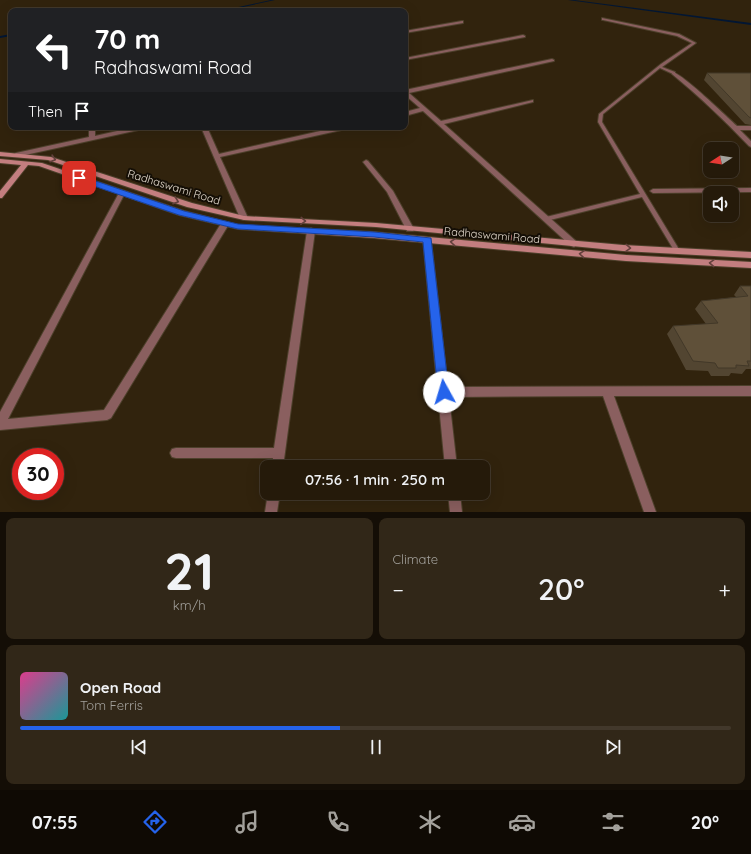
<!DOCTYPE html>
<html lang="en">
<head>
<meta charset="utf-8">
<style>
  :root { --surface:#251a0a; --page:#312718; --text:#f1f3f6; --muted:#a3a19c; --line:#42382b; --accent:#2563eb }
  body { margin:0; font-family:Quicksand,sans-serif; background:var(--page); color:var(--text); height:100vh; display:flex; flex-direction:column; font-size:15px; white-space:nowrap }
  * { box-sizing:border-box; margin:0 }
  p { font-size:13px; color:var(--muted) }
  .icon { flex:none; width:22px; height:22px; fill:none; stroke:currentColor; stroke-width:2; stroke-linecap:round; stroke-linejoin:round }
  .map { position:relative; height:512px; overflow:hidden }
  .panel { display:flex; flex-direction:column; gap:6px; padding:6px; background:#140e06; flex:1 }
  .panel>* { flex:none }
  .banner { position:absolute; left:8px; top:8px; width:400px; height:122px; border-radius:8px; box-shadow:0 4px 16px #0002,0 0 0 1px var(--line); background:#202124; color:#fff; overflow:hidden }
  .needle { width:26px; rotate:258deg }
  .tools { position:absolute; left:703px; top:142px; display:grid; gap:8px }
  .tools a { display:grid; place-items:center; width:36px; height:36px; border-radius:8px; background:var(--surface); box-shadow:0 4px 16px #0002,0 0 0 1px var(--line); font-size:20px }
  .speed { position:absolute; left:12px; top:448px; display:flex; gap:8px; font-size:20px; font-weight:700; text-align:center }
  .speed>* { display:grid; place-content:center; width:52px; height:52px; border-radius:50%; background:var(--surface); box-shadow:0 4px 16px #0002,0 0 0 1px var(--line); line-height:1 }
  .speed .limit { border:6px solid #d22; background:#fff; color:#111 }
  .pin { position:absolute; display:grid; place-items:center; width:34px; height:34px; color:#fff; margin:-17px; border-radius:8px; box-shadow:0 2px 6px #0006 }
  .me { position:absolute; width:44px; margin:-22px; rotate:354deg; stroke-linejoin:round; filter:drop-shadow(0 0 3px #0008) }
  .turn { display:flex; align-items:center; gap:14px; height:84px; padding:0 20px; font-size:18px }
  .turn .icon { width:52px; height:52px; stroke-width:2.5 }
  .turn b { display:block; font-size:28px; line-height:34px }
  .then { display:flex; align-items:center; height:38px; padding:0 20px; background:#0003; gap:8px; font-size:15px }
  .big { font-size:30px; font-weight:600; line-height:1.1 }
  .panel .card { flex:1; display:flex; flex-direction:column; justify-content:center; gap:6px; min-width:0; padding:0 14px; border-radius:8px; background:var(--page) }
  .panel .dial { align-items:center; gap:0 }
  .dial b { font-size:52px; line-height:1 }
  .song { display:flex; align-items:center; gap:12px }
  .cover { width:48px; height:48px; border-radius:6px; background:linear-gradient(135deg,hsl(330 70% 55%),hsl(180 70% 35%)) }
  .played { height:4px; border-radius:2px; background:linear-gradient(90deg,var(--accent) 45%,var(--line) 45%) }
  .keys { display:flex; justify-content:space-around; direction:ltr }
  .heat { display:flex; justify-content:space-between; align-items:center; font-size:22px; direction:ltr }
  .panel .tiles { flex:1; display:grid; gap:6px; grid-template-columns:1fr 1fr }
  .card:last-child { grid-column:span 2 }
  .trip { position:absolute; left:260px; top:460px; width:230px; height:40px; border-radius:8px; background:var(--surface); box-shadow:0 4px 16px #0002,0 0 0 1px var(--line); font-weight:600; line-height:40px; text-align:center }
  .dock { display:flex; height:64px; justify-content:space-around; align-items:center; background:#0f0a04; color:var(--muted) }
  .dock .icon { width:28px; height:28px }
  .dock .selected { color:var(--accent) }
  .dock b { font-size:18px; color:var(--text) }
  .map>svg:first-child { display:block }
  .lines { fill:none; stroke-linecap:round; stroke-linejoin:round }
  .stream { fill:#021633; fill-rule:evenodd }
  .lane-casing { stroke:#4d402b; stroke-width:2 }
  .street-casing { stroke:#4d402b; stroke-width:2 }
  .secondary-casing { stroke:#4d402b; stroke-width:2 }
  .lane { fill:#8a5f5f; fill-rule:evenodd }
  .street { fill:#8a5f5f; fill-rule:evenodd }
  .secondary { fill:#c37e7f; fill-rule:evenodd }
  .wall { fill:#524531 }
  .building { fill:#5f5039; stroke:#423828 }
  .oneway { stroke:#63403c }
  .route { fill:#2563eb; stroke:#184099 }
  .labels { text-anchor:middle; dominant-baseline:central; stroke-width:4; stroke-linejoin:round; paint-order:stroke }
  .street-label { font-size:11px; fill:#e0d7ca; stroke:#140e05 }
</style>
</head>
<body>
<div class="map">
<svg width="751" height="512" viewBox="0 0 751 512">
  <rect width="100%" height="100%" fill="#31230d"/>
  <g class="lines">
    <g class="stream">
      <polygon points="271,0 275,0 225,11 220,11"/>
      <polygon points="568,0 574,0 751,23 751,25"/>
      <polygon points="11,34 11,36 0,38 0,36"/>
    </g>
    <g class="lane-casing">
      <polygon id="lane" points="602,18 679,34 696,43 662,67 675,72 675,74 673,74 660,68 603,114 602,122 680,251 679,252 675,252 642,197 546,221 543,219 546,217 640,194 598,122 599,114 661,64 692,43 677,36 603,20 602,20"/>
    </g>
    <g class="street-casing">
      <g id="street">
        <polygon points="322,8 324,8 325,11 321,11"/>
        <polygon points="403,9 404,11 383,11 385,10"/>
        <polygon points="462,21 463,21 463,23 405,33 405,31"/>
        <polygon points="523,35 525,36 525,37 405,60 405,58"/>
        <polygon points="552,59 554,60 554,61 409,93 441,121 533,100 533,102 444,124 577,242 578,244 574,247 571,246 423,111 405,116 405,112 420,108 405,95 405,90"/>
        <path d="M672,72C681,72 727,117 737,126H751V130H740L751,141V147L749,146C725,121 699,96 672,74Z"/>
        <polygon points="89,127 95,127 95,136 135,127 146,127 143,129 16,157 13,155 16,153 89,137"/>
        <polygon points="201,127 207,127 219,154 338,127 349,127 346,129 220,157 248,218 244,220 240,218"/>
        <polygon points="366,160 368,161 393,191 414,229 413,231 407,231 387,192 363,162"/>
        <polygon points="751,188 751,192 653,193 650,191 653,189"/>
        <polygon points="122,191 125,193 8,419 104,410 222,222 225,222 229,224 111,418 107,420 0,430 0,412 119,193"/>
        <polygon points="311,228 315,231 283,467 271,467 273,458 176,458 172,457 170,453 172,449 176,448 274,448 307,231"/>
        <polygon points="427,237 431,240 448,387 751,386 751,396 614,396 656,512 644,512 603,396 449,397 457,467 445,467 423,240"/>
        <polygon points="268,493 280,493 277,512 265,512"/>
        <polygon points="448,493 460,493 462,512 450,512"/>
      </g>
    </g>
    <g class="secondary-casing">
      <g id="secondary">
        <polygon points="0,152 51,157 192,203 244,216 376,223 623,245 751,252 751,258 623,251 376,227 244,220 187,207 48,160 0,156"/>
        <polygon points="0,159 42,163 184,211 238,225 374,232 626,255 751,262 751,268 626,261 374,238 238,229 179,215 39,166 28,165 2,198 0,198 0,191 21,165 0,163"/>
      </g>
    </g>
    <use href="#lane" class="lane"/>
    <use href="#street" class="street"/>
    <use href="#secondary" class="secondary"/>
  </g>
  <g class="wall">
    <polygon points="707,73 751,73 751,125 745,124 704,80"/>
    <polygon points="740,286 751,286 751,369 746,369 742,374 731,373 729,376 711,376 708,371 686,370 667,334 673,326 706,324 695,309 701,301 736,297 734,295"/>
  </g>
  <g class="building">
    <polygon points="707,73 751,73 751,118 749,117"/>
    <polygon points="740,286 751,286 751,361 747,361 749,366 736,365 736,368 718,368 715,363 693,361 673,326 718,323 701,301 748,296"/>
  </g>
  <defs><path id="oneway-chevron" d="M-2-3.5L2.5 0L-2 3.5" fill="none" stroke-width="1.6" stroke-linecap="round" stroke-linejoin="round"/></defs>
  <g class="oneway">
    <use href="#oneway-chevron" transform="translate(53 159) rotate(16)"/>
    <use href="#oneway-chevron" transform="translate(176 201) rotate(19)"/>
    <use href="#oneway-chevron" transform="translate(303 221) rotate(3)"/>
    <use href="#oneway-chevron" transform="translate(453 242) rotate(-175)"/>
    <use href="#oneway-chevron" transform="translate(628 248) rotate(3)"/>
    <use href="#oneway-chevron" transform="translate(582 254) rotate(-175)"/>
    <use href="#oneway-chevron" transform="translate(712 263) rotate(-177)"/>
  </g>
  <polygon class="route" points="76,176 81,176 184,211 238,224 374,232 431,238 449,392 448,396 444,398 439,396 438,392 423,242 374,237 238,229 179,215 76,180"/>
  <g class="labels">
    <g class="street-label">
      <text transform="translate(174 187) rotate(17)">Radhaswami Road</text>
      <text transform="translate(492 235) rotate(5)">Radhaswami Road</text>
    </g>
  </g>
</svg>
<div class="tools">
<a><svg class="needle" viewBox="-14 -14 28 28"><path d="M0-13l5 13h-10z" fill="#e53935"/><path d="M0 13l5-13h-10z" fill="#a3a19c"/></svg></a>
<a><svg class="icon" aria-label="sound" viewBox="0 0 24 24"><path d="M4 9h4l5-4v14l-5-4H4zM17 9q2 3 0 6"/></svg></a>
</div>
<div class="speed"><div class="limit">30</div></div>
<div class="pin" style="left:79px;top:178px;background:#d93025"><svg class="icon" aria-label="arrive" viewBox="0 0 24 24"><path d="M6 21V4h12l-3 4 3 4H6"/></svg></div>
<svg class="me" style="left:444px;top:392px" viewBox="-20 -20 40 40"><circle r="19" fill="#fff"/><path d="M0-13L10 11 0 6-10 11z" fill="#2563eb"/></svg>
<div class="trip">07:56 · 1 min · 250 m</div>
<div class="banner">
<div class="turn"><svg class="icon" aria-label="left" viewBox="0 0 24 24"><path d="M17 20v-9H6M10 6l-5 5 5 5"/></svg><div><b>70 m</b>Radhaswami Road</div></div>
<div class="then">Then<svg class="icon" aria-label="arrive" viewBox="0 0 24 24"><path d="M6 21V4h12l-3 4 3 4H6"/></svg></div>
</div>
</div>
<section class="panel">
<div class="tiles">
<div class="card dial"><b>21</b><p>km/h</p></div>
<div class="card"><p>Climate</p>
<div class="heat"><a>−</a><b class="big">20°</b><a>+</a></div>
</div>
<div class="card">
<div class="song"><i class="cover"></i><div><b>Open Road</b><p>Tom Ferris</p></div></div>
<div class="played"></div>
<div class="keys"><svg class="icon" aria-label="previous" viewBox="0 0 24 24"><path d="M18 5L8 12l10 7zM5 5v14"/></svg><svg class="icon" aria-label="pause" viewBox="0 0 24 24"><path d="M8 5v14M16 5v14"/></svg><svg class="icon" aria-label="next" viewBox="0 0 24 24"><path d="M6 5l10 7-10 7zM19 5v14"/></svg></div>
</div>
</div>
</section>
<nav class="dock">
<b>07:55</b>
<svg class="icon selected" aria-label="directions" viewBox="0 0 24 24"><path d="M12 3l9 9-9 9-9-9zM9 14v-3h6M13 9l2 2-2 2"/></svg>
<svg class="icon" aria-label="music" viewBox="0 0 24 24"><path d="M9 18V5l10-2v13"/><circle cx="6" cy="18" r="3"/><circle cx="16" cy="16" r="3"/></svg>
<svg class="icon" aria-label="phone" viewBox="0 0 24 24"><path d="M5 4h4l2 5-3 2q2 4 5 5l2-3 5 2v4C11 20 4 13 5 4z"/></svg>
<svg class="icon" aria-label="climate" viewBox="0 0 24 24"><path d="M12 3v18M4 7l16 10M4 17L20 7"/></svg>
<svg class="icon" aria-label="car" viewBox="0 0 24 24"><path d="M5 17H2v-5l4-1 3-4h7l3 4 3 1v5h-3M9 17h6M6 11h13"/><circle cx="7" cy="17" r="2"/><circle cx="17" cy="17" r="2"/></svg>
<svg class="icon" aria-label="filters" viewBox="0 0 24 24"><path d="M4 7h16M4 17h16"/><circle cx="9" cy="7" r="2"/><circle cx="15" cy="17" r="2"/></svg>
<b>20°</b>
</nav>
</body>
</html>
